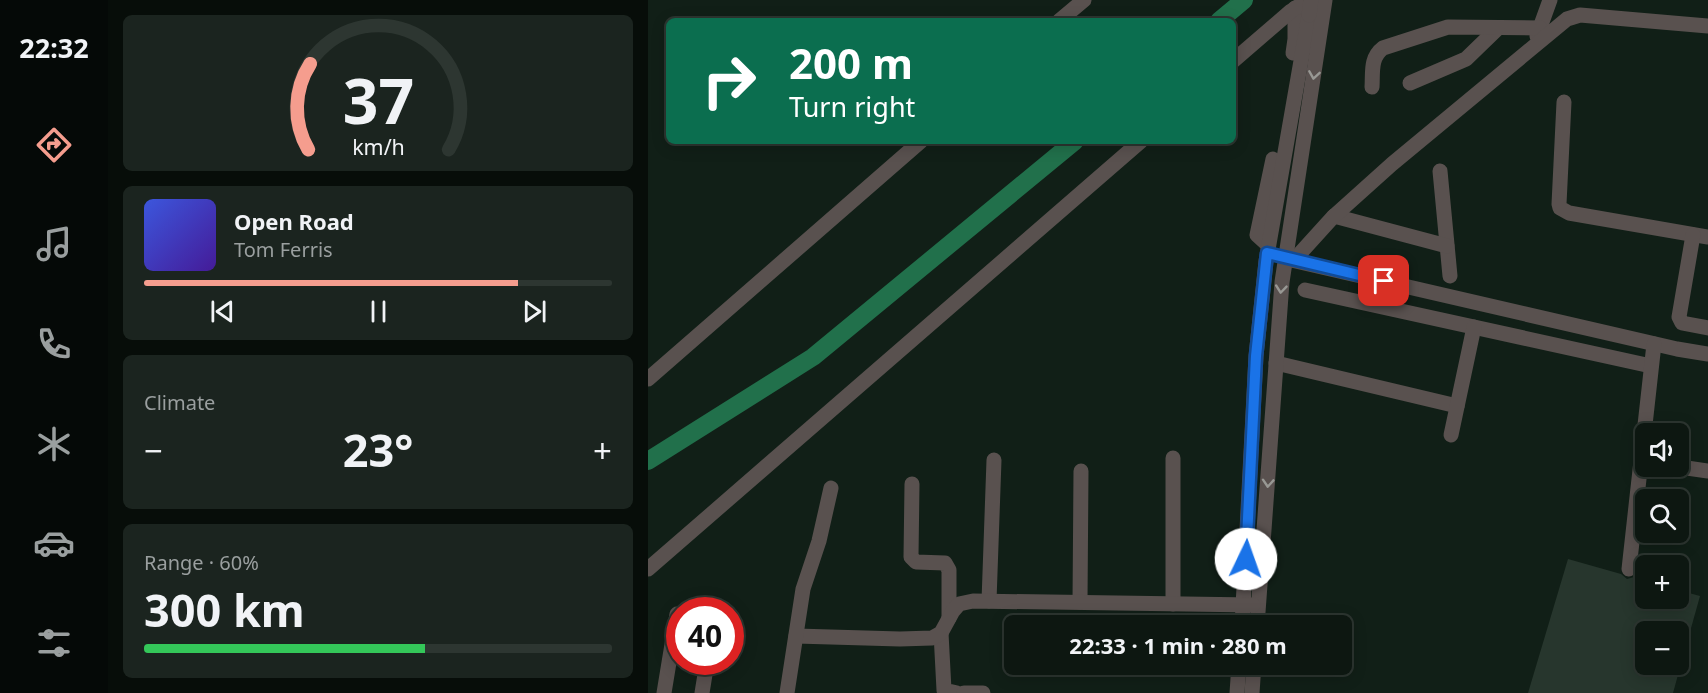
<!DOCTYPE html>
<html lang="en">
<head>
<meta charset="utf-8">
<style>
  :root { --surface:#0d1711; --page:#1b241f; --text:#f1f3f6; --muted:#9a9f9f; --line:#2d3631; --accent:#f59d8e }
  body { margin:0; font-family:"Noto Sans",sans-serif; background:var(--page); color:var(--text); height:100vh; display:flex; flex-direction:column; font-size:22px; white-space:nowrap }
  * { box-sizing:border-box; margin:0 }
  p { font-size:20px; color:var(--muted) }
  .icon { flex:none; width:33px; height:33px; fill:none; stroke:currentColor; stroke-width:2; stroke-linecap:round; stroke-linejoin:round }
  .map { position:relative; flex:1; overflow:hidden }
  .side { display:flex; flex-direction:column; gap:15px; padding:15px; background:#070d09; width:540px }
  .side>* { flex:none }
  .top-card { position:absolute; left:18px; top:18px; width:570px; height:126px; border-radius:9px; box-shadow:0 3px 15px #0003,0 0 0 2px var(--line); background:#0b6e4f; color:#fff; overflow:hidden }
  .tools { position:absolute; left:987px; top:423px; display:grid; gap:12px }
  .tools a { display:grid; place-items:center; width:54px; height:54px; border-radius:9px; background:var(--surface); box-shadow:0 3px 15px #0003,0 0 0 2px var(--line); font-size:30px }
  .speed { position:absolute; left:18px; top:597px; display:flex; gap:12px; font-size:30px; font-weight:700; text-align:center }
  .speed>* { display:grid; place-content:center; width:78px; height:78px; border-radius:50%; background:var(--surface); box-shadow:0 3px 15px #0003,0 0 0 2px var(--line); line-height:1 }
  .speed .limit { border:9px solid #d22; background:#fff; color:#111 }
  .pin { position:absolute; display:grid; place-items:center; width:51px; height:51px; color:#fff; margin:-26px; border-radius:12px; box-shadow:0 3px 9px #0006 }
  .me { position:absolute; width:66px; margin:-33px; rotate:3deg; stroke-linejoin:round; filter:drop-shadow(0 0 4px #0008) }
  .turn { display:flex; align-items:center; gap:21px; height:126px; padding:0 24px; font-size:27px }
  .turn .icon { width:78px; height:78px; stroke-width:2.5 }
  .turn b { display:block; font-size:42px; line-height:51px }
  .big { font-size:45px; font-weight:700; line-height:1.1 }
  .side .tile { flex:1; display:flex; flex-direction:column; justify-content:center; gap:9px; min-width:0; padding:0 21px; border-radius:9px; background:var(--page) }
  .side .dial { align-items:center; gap:0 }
  .dial svg { height:156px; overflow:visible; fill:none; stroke:var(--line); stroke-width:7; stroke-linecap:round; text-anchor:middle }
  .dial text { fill:var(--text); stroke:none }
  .song { display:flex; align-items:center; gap:18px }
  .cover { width:72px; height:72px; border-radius:9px; background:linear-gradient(135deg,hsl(230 70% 55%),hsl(260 70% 35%)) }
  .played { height:6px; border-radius:3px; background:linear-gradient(90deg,var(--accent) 80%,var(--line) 80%) }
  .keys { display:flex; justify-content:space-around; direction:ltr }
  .heat { display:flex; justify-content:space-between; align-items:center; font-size:33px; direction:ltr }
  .charge { height:9px; border-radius:4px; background:linear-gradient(90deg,#34c759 60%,var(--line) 0) }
  .trip { position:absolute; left:356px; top:615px; width:348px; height:60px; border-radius:9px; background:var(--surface); box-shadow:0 3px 15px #0003,0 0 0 2px var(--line); font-weight:700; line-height:60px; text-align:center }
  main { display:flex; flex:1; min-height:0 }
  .tabs { display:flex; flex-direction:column; width:108px; justify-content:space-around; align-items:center; background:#050907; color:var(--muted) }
  .tabs .icon { width:42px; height:42px }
  .tabs .selected { color:var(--accent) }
  .tabs b { font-size:27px; color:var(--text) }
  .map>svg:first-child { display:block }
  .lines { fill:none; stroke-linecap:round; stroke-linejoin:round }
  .river { stroke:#21704b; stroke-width:18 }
  .building { fill:#27362d }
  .minor { stroke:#59514f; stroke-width:15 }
  .minor-bridge { stroke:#59514f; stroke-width:15 }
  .oneway { stroke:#989894 }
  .route-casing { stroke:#114b97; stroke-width:15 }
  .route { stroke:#1a73e8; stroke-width:10 }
</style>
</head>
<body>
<main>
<nav class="tabs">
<b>22:32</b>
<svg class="icon selected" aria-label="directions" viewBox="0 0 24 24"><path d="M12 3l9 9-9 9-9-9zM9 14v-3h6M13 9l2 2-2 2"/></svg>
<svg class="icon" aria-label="music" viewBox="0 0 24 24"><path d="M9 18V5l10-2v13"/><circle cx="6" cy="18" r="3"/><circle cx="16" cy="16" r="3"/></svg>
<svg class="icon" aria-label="phone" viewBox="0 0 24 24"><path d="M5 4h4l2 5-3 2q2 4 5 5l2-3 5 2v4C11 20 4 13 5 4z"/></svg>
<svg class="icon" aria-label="climate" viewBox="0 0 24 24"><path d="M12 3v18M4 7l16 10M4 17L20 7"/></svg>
<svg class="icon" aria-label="car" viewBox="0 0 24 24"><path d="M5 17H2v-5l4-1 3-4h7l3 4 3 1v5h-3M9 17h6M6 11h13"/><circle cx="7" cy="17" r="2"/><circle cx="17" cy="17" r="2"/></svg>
<svg class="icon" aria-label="filters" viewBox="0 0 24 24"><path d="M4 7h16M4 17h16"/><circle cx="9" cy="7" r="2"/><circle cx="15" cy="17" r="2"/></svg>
</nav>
<section class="side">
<div class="tile dial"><svg viewBox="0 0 100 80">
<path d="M14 69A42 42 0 1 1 86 69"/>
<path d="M14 69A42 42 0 0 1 15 25" stroke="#f59d8e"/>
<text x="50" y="56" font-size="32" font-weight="700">37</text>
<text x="50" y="72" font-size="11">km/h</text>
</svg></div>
<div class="tile">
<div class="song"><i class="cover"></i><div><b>Open Road</b><p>Tom Ferris</p></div></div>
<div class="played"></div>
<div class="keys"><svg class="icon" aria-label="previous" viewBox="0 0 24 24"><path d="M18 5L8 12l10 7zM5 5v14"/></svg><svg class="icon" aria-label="pause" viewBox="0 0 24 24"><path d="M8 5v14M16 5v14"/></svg><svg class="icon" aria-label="next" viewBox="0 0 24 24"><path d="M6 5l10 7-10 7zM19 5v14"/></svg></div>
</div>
<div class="tile"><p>Climate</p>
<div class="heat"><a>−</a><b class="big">23°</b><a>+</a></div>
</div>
<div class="tile"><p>Range · 60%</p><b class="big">300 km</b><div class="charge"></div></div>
</section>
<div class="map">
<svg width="1060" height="693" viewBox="0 0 1060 693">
  <rect width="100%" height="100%" fill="#111f17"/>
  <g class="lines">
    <g class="river">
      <polyline points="571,21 596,0"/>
      <polyline points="0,461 165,357 427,141"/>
    </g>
  </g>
  <polygon class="building" points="920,559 973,574 979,579 986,577 998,581 998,598 1030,598 1030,590 1052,596 1033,664 1030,664 1030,632 998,632 998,664 1033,664 1025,693 880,693"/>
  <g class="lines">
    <g class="minor">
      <polyline points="411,21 436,0"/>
      <polyline points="889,36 902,0"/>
      <polyline points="645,53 647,39 647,8"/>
      <polyline points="585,61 643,11 651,6"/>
      <polyline points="762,83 818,59 850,28"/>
      <path d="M724,87C725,72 722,58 735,48L800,27L892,28"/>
      <polyline points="916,102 911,204 912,208 921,213 1060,237"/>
      <polyline points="792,171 802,276"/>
      <polyline points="686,216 799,246"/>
      <polyline points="1045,235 1031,317 1034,323 1060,328"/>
      <polyline points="620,245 609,235 625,159"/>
      <polyline points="639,259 1029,349 1060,354"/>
      <polyline points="646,260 685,217 744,164 919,19 932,15 1060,26"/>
      <polyline points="657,290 1003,366"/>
      <polyline points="628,363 809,406"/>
      <polyline points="0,379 273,141"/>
      <polyline points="803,435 826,327"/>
      <polyline points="1032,467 1060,471"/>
      <polyline points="264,484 263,557 268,562 297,563 301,570 301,618"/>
      <polyline points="0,569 493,141"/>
      <polyline points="981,569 1006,344"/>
      <polyline points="341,601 346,460"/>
      <polyline points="432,602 433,471"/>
      <polyline points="525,604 525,458"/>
      <polyline points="594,626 608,356 618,261 661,15"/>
      <polyline points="609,626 634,282 677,0"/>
      <polyline points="293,633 296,690 309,693"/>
      <polyline points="148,636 252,639 284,638 293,633 305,611 311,604 325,601 605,605"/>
      <polyline points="16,693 29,614"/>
      <polyline points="54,693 59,662"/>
      <polyline points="139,693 155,589 171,541 183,488"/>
      <polyline points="316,693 335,693"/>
      <polyline points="589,693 591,664"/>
      <polyline points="604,693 606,664"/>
    </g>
    <polyline class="minor-bridge" points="661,15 663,0"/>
  </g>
  <defs><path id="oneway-chevron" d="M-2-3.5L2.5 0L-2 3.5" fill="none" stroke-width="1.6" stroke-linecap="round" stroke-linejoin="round" transform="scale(1.5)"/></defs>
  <g class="oneway">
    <use href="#oneway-chevron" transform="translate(666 75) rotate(99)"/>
    <use href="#oneway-chevron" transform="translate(633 289) rotate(96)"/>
    <use href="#oneway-chevron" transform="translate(620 483) rotate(94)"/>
  </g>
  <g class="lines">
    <g class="route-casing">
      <polyline id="route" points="598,559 608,356 619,253 736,281"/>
    </g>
    <use href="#route" class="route"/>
  </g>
</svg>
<div class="tools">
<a><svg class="icon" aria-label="sound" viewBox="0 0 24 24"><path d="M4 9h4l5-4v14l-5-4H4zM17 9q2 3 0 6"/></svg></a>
<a><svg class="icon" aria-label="search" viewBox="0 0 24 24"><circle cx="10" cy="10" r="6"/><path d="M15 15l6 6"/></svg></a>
<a>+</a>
<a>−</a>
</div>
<div class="speed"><div class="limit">40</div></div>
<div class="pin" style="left:736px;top:281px;background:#d93025"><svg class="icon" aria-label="arrive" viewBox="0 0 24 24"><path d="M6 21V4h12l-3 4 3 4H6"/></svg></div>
<svg class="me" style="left:598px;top:559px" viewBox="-20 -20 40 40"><circle r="19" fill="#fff"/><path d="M0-13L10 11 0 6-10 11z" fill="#1a73e8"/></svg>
<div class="trip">22:33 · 1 min · 280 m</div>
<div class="top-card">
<div class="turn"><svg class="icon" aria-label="right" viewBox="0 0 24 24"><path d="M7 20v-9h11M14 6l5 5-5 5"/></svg><div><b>200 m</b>Turn right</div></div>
</div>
</div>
</main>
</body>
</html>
